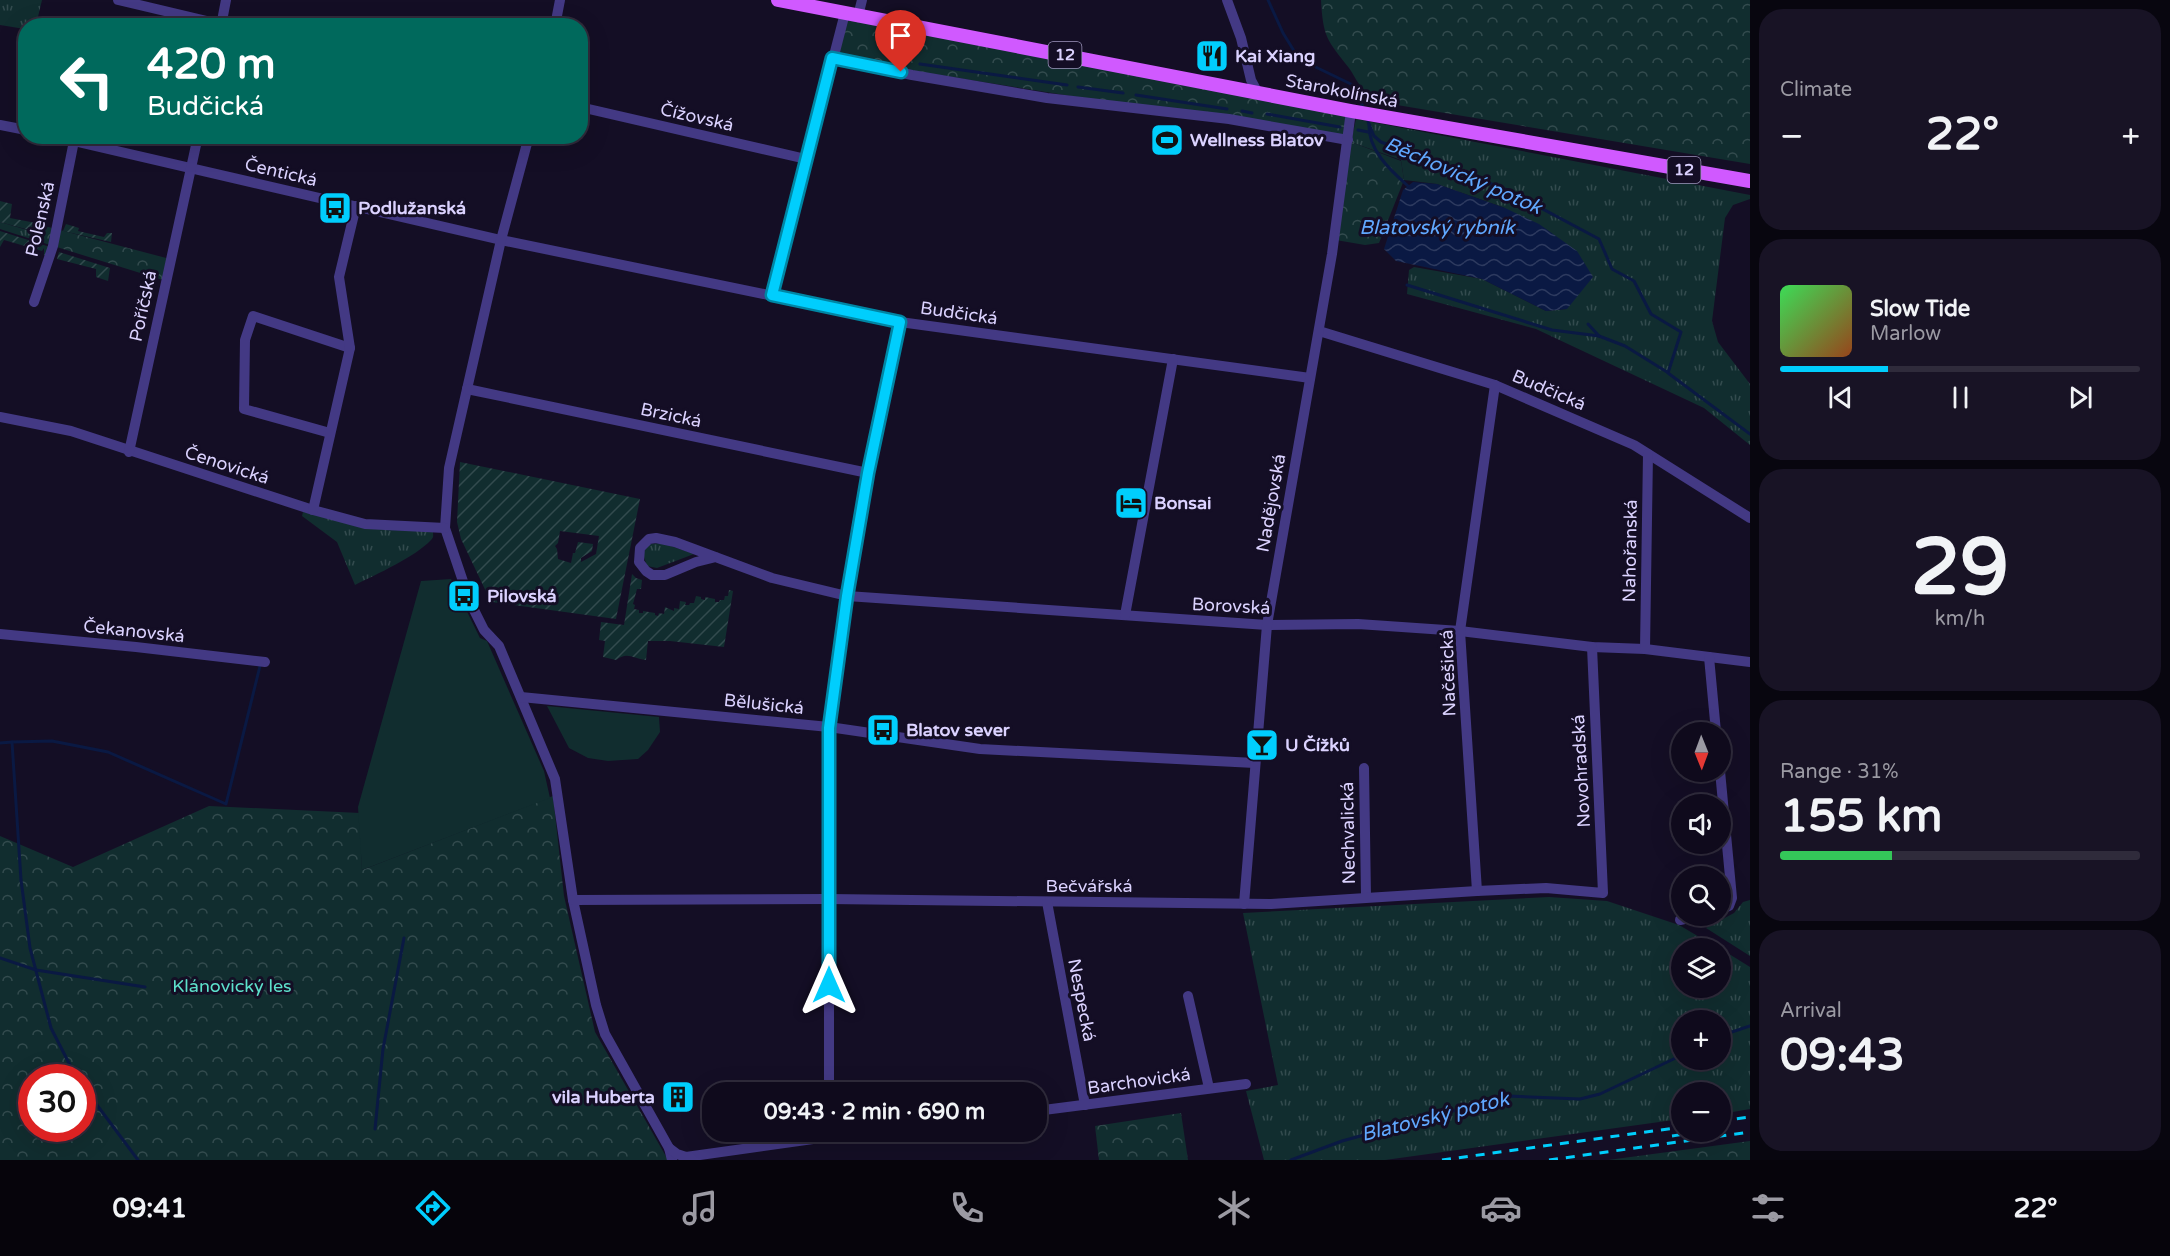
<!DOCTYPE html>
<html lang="en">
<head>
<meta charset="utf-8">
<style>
  :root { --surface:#0f0a1c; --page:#181325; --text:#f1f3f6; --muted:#9b9aa3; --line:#2f2b3b; --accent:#00cefd }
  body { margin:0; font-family:"Varela Round",sans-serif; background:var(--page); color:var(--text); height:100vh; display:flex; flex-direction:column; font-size:22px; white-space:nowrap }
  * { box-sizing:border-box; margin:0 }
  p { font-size:20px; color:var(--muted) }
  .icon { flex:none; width:33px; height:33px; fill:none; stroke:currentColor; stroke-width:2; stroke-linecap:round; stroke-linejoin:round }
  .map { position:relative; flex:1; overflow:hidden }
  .panel { display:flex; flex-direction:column; gap:9px; padding:9px; background:#08060f; width:420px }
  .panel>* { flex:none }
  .hud { position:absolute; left:18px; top:18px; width:570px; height:126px; border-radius:24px; box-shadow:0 6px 24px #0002,0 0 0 2px var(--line); background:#00695c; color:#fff; overflow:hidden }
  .needle { width:39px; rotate:179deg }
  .fabs { position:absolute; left:1671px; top:722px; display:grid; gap:12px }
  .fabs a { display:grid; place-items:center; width:60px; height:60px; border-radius:50%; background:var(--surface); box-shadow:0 6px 24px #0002,0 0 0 2px var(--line); font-size:30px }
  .speed { position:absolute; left:18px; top:1064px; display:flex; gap:12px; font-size:30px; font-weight:700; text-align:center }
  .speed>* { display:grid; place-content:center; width:78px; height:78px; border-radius:50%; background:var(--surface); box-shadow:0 6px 24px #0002,0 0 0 2px var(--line); line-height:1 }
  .speed .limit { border:9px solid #d22; background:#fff; color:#111 }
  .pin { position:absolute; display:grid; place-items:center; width:51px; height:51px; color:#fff; margin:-62px -26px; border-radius:50% 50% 50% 0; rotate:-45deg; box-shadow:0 0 6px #0007 }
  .pin .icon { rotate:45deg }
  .me { position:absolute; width:66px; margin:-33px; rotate:0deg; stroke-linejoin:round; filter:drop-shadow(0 0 4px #0008) }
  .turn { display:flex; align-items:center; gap:21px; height:126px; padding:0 30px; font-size:27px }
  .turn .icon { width:78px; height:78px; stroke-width:2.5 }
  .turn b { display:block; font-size:42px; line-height:51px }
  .big { font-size:45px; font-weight:700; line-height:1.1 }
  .panel .tile { flex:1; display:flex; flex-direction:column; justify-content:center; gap:9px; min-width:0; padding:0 21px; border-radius:24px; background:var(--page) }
  .panel .dial { align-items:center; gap:0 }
  .dial b { font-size:78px; line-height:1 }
  .song { display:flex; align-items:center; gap:18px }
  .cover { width:72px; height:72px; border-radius:9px; background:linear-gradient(135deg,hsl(130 70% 55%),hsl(20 70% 35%)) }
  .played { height:6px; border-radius:3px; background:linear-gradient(90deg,var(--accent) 30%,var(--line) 30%) }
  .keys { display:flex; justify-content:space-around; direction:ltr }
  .heat { display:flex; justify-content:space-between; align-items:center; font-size:33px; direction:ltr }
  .charge { height:9px; border-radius:4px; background:linear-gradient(90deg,#34c759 31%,var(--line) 0) }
  .trip { position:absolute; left:702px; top:1082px; width:345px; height:60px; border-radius:24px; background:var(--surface); box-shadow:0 6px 24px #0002,0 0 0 2px var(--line); font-weight:700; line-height:60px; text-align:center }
  .tabs { display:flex; height:96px; justify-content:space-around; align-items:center; background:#06040b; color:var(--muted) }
  .tabs .icon { width:42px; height:42px }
  .tabs .active { color:var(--accent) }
  .tabs b { font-size:27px; color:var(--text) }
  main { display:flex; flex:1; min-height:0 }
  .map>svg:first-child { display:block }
  .grass { fill:url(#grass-tufts); fill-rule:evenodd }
  .forest { fill:url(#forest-crowns); fill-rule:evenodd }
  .garden { fill:url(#garden-furrows); fill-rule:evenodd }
  .pitch { fill:#112d2f }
  .water { fill:url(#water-waves) }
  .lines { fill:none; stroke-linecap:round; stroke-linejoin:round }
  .stream { stroke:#0a1943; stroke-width:3 }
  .minor { stroke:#433984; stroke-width:10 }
  .major { stroke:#d059ff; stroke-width:14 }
  .rail { stroke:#00cefd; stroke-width:3; stroke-dasharray:9 8; stroke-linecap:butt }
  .route-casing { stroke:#0086a4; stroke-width:15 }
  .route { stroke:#00cefd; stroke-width:10 }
  .labels { text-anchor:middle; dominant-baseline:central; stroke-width:6; stroke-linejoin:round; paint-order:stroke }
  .shield { fill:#140e25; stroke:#9f97be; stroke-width:1.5 }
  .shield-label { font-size:16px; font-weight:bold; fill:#dbd2ff }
  .poi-label { font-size:18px; font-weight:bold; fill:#dbd2ff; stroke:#140e25; text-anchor:start }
  .street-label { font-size:18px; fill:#dbd2ff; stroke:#140e25 }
  .park-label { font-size:18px; fill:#5de0cb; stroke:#140e25 }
  .water-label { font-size:20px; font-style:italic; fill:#60a8ff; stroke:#140e25 }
</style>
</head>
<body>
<main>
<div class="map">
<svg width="1750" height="1160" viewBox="0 0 1750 1160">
  <defs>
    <pattern id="grass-tufts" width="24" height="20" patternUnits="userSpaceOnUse" patternTransform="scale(1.5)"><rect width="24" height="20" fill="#112d2f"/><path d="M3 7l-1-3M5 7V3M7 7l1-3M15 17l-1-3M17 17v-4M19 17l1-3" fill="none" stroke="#334b4e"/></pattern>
    <pattern id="forest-crowns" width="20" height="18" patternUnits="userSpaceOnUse" patternTransform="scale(1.5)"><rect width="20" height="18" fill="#112d2f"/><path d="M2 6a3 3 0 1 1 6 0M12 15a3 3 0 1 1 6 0" fill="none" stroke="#334b4e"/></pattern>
    <pattern id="garden-furrows" width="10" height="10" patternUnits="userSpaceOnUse" patternTransform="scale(1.5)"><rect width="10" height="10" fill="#112d2f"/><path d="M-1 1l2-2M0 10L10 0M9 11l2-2" fill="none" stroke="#334b4e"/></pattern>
    <pattern id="water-waves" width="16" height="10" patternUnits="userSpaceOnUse" patternTransform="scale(1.5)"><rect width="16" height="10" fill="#0a1943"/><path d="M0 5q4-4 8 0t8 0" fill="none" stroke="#2d3a5f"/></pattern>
  </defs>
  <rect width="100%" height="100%" fill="#140e25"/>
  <g class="grass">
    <polygon points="0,0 42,0 36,25 26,26 25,29 0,25"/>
    <polygon points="1356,119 1750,195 1750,199 1733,205 1725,218 1712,321 1718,342 1750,384 1750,445 1704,408 1536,329 1407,294 1409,270 1414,267 1482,279 1546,311 1567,309 1505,208 1437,184 1404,180 1401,160 1351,142"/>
    <polygon points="0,222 34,232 31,239 0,229"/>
    <path d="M303,512L433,532C433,536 434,537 431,540C415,557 377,574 355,585L337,542L302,516Z"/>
    <polygon points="662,543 694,554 657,568 647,566 643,554 648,544"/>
    <path d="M1549,897L1607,901L1679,925L1718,948H1682V987H1720L1721,949L1750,967V1109L1721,1114L1720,1092H1682L1681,1119L1385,1160H1264L1246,1091L1278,1085L1243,913ZM1682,1020H1720V1059H1682Z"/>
    <polygon points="1750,900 1750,956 1706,928 1734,913 1743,902"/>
  </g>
  <g class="forest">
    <path d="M1321,0H1750V164L1391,104C1380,99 1366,94 1359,84C1355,79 1353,73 1349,68C1327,40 1323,37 1321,0Z"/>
    <polygon points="845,13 1351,111 1348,140 832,58"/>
    <polygon points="1351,142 1401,161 1404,180 1379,243 1365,245 1336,240"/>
    <polygon points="37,224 170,259 166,281 31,239"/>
    <path d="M553,796L564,896L595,1032L668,1160H0V836L73,867L209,806L360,813L362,870ZM32,1077H82V1128H32Z"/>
    <polygon points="1181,1113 1188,1160 1099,1160 1095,1126"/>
    <polygon points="1750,1141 1750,1160 1608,1160"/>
  </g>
  <g class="garden">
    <polygon points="0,201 12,204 10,218 36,223 33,231 0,222"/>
    <polygon points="66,224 79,228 78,231 104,237 107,233 112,233 111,242 63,231"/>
    <polygon points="0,231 50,247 46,256 44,255 44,248 42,251 4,240 0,247"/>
    <polygon points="59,252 110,268 108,281 96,277 96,269 57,259"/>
    <path d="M460,462L640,499L616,619L491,602L461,539L457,522ZM560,531L599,536L596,554L581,562V558L592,551L593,544L578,542L575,553H573L571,563L558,559L557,549L555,546L558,543Z"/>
    <path d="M632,574L636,578L642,580L641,589H637L633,604L635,605L634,609L639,610V613H643V611L655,613V615L658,616L659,613L664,614L665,607L674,611V608L679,609L680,601L686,602L685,605H689L690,603H694L696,596L701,597V599L705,600V597L715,599V602H719L720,600H724L725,596H728L729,590L733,591L724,647L670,641H648L646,660C633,659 628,651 616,660L603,657L605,641L599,640L601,622L624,625Z"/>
  </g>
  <g class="pitch">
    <polygon points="451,579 480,638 487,641 544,771 550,798 362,870 358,807 421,581"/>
    <polygon points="547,706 659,717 660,732 648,750 638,759 608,761 588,758 569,748"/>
  </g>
  <polygon class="water" points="1413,182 1437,184 1505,208 1539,224 1577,251 1593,277 1567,309 1546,311 1482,279 1396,261 1384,249 1403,190"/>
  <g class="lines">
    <g class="stream">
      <polyline points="1268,0 1283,33 1299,59 1355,86 1364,110"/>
      <polyline points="920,64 1067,85"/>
      <polyline points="1078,87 1123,93"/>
      <polyline points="1136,95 1227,109"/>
      <polyline points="1242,111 1252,113"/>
      <polyline points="1267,114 1340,127"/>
      <polyline points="1367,119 1374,136 1381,142 1507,190 1599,239 1612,269 1634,281 1651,314 1681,332 1668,373 1750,434"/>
      <path d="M1369,124C1368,150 1390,170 1408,186"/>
      <polyline points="1358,130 1368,132"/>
      <polyline points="1407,285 1552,330 1599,336 1625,346 1667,372"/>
      <polyline points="1588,324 1599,336"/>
      <polyline points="12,742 52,741 108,752 226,804 260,666"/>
      <polyline points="0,743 12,742 21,880 30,948 51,1028 73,1071"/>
      <polyline points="0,958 36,970 145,987"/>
      <polyline points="1720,1036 1750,1026"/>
      <polyline points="82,1085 138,1160"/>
      <polyline points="375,1129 383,1049 404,938"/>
      <polyline points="1291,1160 1342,1141 1508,1096 1580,1099 1600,1094 1682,1055"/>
    </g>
    <g class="minor">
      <polyline points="118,0 228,26"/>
      <polyline points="1227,0 1241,38 1251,80 1258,93"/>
      <polyline points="858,16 862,0"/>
      <polyline points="221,26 226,0"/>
      <polyline points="555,26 560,0"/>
      <polyline points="832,58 912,75 1047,98 1229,119 1348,140"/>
      <polyline points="580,107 806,159"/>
      <polyline points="0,125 26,130"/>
      <polyline points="52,136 501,240 900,322 1310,378"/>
      <polyline points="529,136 501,240 449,468 445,528 470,602 484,630 499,646 555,779 573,900 596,1005 605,1034 669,1148 672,1160"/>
      <polyline points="772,295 845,13"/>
      <polyline points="34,302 53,246 74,141"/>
      <polyline points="1319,331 1495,385 1634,445 1750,518"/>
      <polyline points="467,389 868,473"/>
      <polyline points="0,417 71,431 313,510 365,524 445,528"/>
      <polyline points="330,433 244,409 245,340 253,316 350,348"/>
      <polyline points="129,452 198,136"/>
      <polyline points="313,510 350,348 339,277 356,206"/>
      <polyline points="716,557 696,562 665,575 652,575 646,571 639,562 640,548 649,539 656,538 675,542 772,578 847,596 1267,625 1358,624 1460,631 1592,647 1645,649 1750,662"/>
      <polyline points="1125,615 1173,359"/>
      <polyline points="0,634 136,647 265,662"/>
      <polyline points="1645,649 1648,454"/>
      <polyline points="1709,657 1716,732"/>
      <polyline points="521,697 829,727 980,749 1255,763"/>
      <polyline points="1364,768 1366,897"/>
      <polyline points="1720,771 1732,898 1729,906 1720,910"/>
      <polyline points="1477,891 1460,631 1495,385"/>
      <polyline points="573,900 828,899 1271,904 1477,891 1546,888 1603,893 1592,647"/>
      <polyline points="1047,902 1085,1105"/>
      <polyline points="1244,904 1267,625 1332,254 1351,111"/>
      <polyline points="1680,920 1702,915"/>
      <polyline points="1188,996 1209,1088"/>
      <polyline points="829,1092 829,727 847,596 868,473 900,322"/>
      <polyline points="1036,1111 1246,1084"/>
      <polyline points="669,1148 677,1154 686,1157 870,1131"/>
    </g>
    <polyline class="major" points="778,0 1351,111 1750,181"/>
    <g class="rail">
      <polyline points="1720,1121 1750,1117"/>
      <polyline points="1672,1136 1704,1131"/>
      <polyline points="1442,1160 1682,1127"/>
      <polyline points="1549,1160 1750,1132"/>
    </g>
  </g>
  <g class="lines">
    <g class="route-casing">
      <polyline id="route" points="829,985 829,728 847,596 868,473 900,322 772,295 832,58 901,72"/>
    </g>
    <use href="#route" class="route"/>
  </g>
  <defs>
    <g id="restaurant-square" transform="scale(1.725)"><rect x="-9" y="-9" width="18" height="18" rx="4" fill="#00cefd" stroke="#140e25"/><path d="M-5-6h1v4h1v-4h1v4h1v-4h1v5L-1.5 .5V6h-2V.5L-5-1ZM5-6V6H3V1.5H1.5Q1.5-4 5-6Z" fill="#111"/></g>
    <g id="stadium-square" transform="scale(1.725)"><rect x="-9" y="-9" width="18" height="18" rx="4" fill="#00cefd" stroke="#140e25"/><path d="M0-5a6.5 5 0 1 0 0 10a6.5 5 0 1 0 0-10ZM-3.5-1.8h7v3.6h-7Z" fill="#111"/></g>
    <g id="bus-square" transform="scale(1.725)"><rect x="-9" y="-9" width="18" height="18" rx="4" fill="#00cefd" stroke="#140e25"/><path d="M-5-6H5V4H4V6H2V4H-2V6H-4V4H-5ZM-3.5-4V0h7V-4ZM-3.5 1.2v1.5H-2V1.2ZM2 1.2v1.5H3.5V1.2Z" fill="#111"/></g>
    <g id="hotel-square" transform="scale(1.725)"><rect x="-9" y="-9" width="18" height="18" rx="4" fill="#00cefd" stroke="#140e25"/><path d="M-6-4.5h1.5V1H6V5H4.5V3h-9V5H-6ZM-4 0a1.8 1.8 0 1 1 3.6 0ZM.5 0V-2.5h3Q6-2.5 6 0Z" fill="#111"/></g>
    <g id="bar-square" transform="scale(1.725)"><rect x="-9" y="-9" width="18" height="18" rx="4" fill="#00cefd" stroke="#140e25"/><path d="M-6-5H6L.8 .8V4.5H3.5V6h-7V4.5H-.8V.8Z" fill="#111"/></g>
    <g id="building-square" transform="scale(1.725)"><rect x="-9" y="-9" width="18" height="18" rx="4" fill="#00cefd" stroke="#140e25"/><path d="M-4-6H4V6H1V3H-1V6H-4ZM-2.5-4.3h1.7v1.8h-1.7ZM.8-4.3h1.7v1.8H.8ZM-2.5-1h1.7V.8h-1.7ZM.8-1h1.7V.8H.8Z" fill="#111"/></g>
  </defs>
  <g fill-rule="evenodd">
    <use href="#restaurant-square" x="1212" y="56"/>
    <use href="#stadium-square" x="1167" y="140"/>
    <use href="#bus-square" x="335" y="208"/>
    <use href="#hotel-square" x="1131" y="503"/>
    <use href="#bus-square" x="464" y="596"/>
    <use href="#bus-square" x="883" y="730"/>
    <use href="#bar-square" x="1262" y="745"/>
    <use href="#building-square" x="678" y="1097"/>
  </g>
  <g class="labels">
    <g class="shield">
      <rect x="1048.5" y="42" width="33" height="26" rx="4.5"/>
      <rect x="1667.5" y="157" width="33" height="26" rx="4.5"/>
    </g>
    <g class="shield-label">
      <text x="1065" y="55">12</text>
      <text x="1684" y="170">12</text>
    </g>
    <g class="poi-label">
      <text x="1235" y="56">Kai Xiang</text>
      <text x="1190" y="140">Wellness Blatov</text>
      <text x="358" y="208">Podlužanská</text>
      <text x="1154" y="503">Bonsai</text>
      <text x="487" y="596">Pilovská</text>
      <text x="906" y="730">Blatov sever</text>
      <text x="1285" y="745">U Čížků</text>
      <text x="655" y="1097" text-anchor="end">vila Huberta</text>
    </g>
    <g class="street-label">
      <text transform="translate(1342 91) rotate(11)">Starokolínská</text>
      <text transform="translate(697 117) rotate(13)">Čížovská</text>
      <text transform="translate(281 172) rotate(13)">Čentická</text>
      <text transform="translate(40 219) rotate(-77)">Polenská</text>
      <text transform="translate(143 306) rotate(-78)">Poříčská</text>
      <text transform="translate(959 313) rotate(8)">Budčická</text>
      <text transform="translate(1549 390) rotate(23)">Budčická</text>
      <text transform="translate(671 415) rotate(12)">Brzická</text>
      <text transform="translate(227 465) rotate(18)">Čenovická</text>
      <text transform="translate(1271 503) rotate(-80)">Nadějovská</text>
      <text transform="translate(1630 551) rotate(-89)">Nahořanská</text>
      <text transform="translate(1231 606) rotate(3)">Borovská</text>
      <text transform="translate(134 631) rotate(6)">Čekanovská</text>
      <text transform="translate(1448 673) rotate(-92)">Načešická</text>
      <text transform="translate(764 704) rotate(6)">Bělušická</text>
      <text transform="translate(1581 771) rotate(-93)">Novohradská</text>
      <text transform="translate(1348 833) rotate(-91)">Nechvalická</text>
      <text x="1089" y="886">Bečvářská</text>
      <text transform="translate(1082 1000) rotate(79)">Nespecká</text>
      <text transform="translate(1139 1081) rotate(-8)">Barchovická</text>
    </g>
    <g class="park-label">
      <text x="232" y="986">Klánovický les</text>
    </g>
    <g class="water-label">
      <text transform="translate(1463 176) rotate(23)">Běchovický potok</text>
      <text x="1437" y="228">Blatovský rybník</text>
      <text transform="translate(1435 1117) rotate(-14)">Blatovský potok</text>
    </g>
  </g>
</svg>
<div class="fabs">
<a><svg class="needle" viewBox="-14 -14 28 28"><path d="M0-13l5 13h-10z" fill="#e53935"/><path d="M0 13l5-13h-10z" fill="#9b9aa3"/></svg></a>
<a><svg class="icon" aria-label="sound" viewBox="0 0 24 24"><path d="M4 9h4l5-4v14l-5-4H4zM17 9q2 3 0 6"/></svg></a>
<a><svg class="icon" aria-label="search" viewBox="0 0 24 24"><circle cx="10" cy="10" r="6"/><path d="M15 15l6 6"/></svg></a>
<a><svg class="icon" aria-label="layers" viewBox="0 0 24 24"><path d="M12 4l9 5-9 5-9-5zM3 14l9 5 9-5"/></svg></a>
<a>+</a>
<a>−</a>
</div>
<div class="speed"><div class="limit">30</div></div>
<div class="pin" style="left:901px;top:72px;background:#d93025"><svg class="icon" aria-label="arrive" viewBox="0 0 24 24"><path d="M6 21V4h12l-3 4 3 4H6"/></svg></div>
<svg class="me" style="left:829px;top:985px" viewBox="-20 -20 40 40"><path d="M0-17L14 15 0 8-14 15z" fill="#00cefd" stroke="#fff" stroke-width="4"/></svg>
<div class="trip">09:43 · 2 min · 690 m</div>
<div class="hud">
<div class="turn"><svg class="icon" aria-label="left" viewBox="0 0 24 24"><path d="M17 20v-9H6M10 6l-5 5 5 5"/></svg><div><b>420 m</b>Budčická</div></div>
</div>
</div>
<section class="panel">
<div class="tile"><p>Climate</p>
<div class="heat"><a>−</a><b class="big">22°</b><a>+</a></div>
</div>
<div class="tile">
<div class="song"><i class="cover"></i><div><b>Slow Tide</b><p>Marlow</p></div></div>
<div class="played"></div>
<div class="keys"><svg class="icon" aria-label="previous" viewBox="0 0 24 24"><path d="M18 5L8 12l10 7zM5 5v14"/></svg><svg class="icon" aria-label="pause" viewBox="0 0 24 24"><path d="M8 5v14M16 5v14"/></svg><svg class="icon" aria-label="next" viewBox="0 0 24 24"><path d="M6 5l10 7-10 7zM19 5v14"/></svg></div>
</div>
<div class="tile dial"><b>29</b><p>km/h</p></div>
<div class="tile"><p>Range · 31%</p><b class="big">155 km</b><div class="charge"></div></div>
<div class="tile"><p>Arrival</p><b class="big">09:43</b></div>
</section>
</main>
<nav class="tabs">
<b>09:41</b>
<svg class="icon active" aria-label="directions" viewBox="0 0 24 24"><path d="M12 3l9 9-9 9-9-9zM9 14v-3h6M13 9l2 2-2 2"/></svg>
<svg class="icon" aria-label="music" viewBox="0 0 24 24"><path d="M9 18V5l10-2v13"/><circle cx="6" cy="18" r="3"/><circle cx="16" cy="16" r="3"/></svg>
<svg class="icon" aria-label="phone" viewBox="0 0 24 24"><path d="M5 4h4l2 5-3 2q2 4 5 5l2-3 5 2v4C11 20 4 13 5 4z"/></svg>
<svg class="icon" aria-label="climate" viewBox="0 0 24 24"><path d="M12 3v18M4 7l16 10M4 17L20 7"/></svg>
<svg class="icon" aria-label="car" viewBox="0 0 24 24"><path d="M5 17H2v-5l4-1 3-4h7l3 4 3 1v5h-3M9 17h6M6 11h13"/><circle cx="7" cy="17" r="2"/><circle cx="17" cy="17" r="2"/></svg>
<svg class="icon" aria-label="filters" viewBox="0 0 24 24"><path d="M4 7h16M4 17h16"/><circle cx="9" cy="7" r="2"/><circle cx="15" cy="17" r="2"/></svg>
<b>22°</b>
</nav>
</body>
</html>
